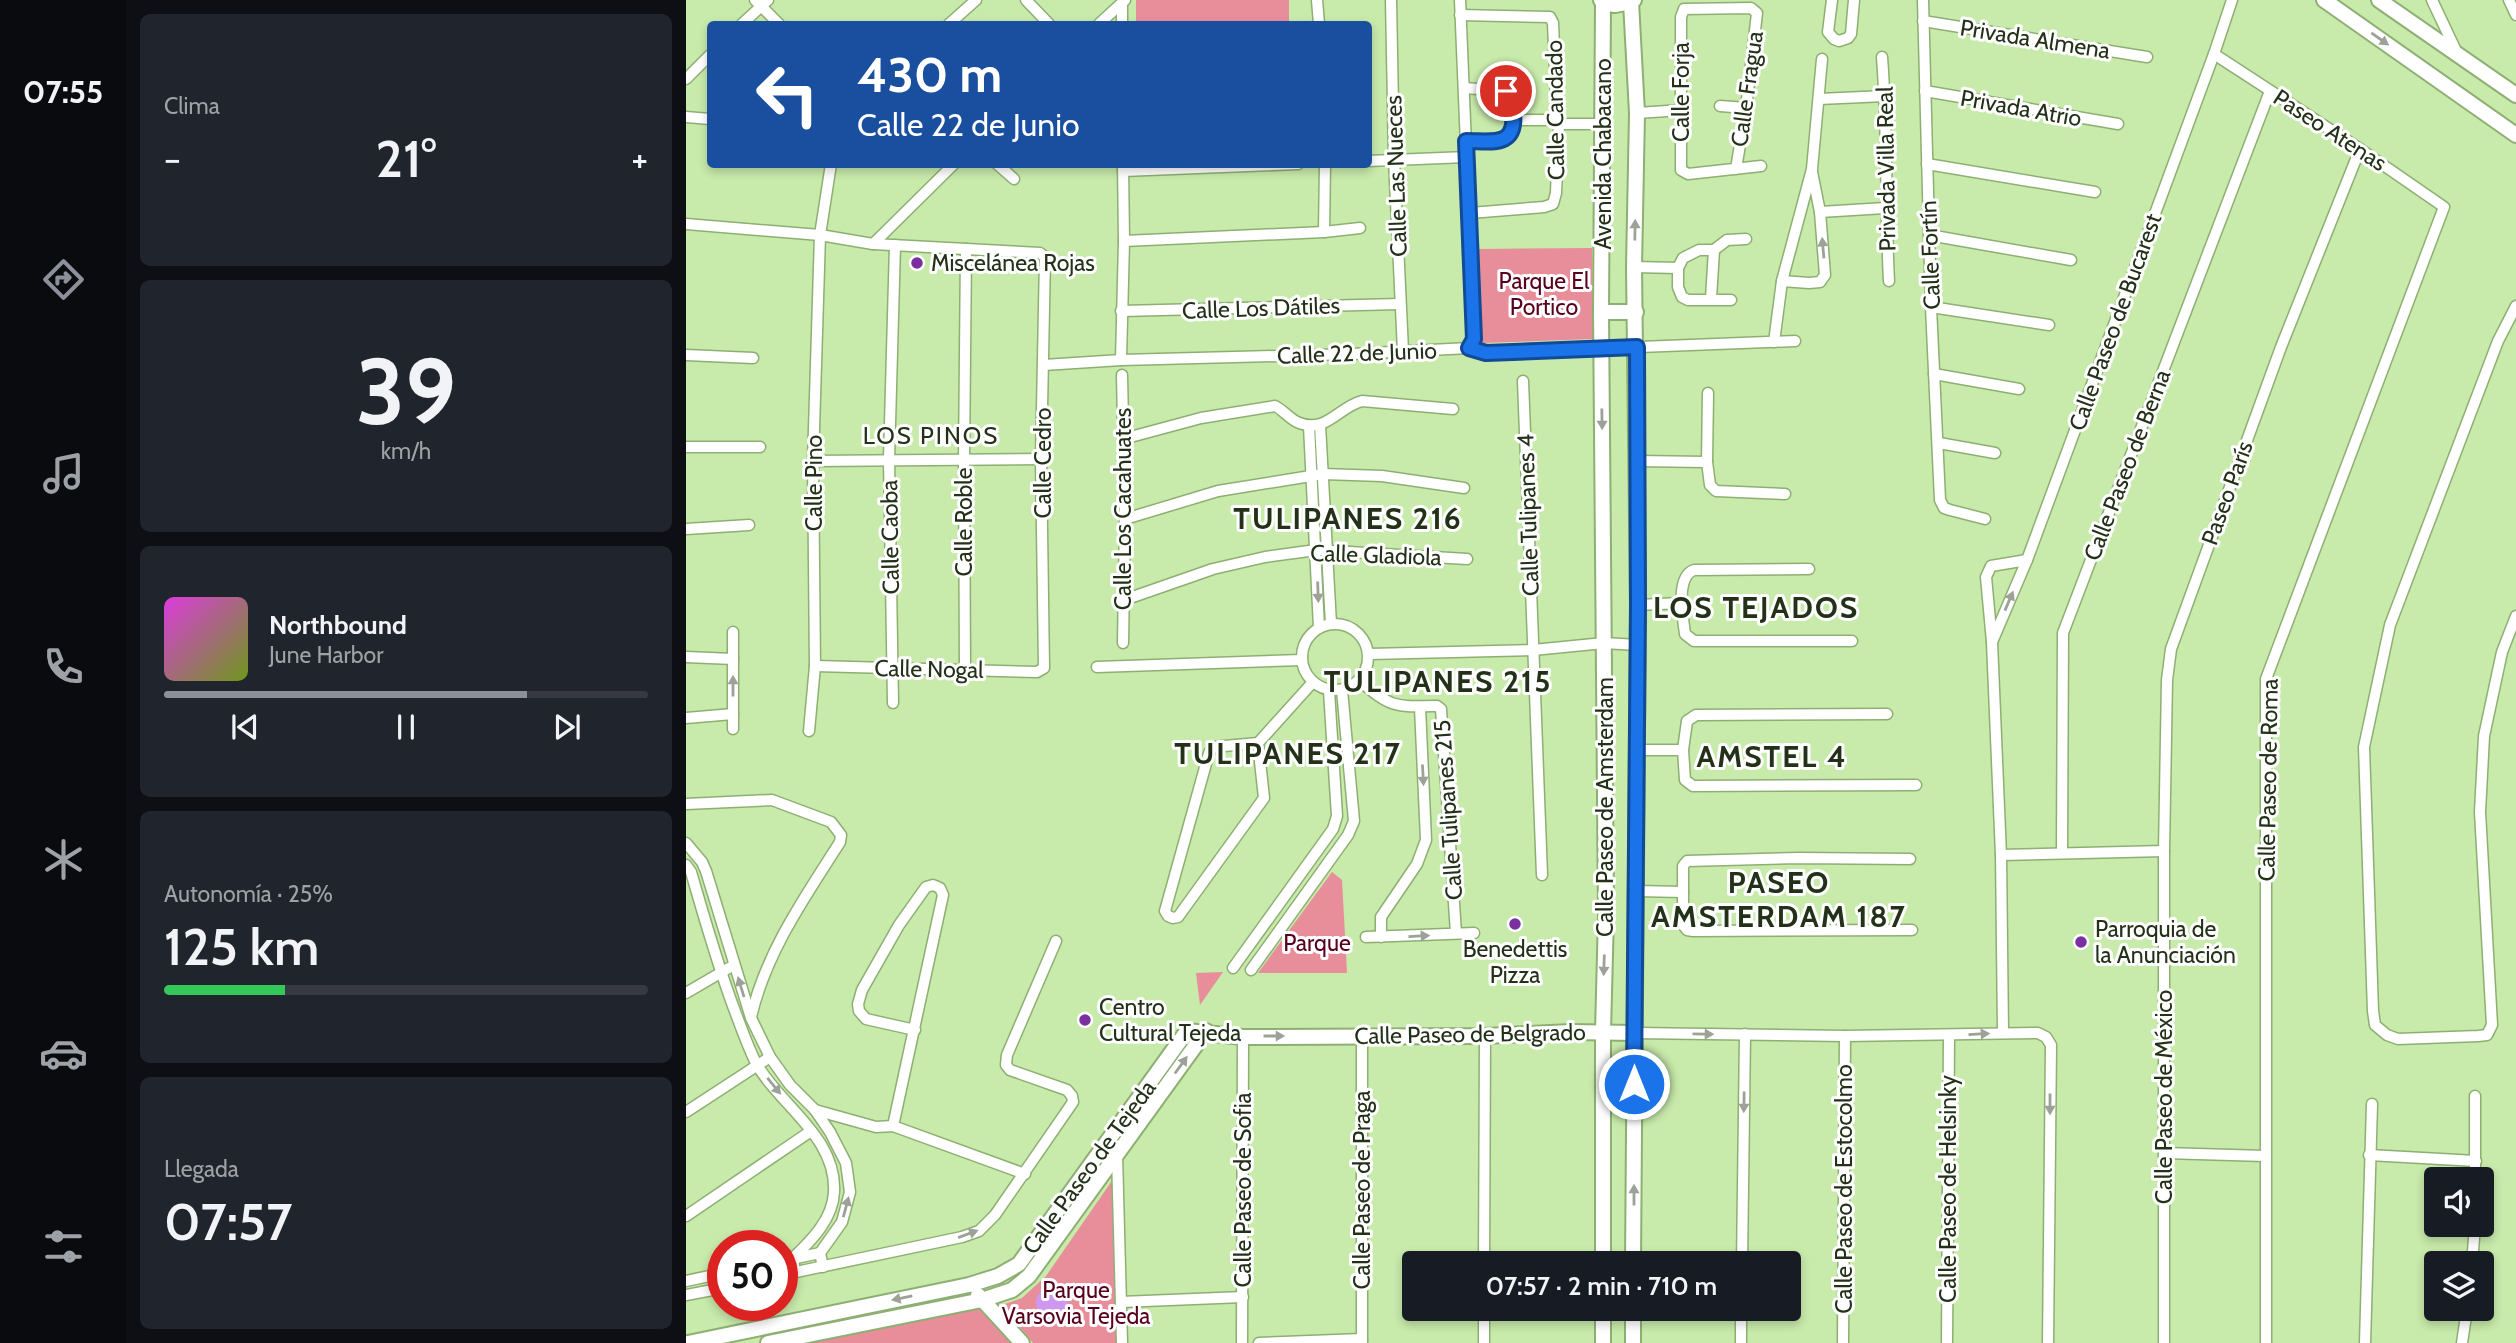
<!DOCTYPE html>
<html lang="es">
<head>
<meta charset="utf-8">
<style>
  :root { --surface:#171b24; --page:#20242c; --text:#f1f3f6; --muted:#9ea1a6; --line:#363941; --accent:#8c9099 }
  body { margin:0; font-family:Cabin,sans-serif; background:var(--page); color:var(--text); height:100vh; display:flex; flex-direction:column; font-size:26px; white-space:nowrap }
  * { box-sizing:border-box; margin:0 }
  p { font-size:23px; color:var(--muted) }
  .icon { flex:none; width:38px; height:38px; fill:none; stroke:currentColor; stroke-width:2; stroke-linecap:round; stroke-linejoin:round }
  .map { position:relative; flex:1; overflow:hidden }
  .sheet { display:flex; flex-direction:column; gap:14px; padding:14px; background:#0d0f14; width:560px }
  .sheet>* { flex:none }
  .top-card { position:absolute; left:21px; top:21px; width:665px; height:147px; border-radius:7px; box-shadow:0 4px 10px #0003; background:#1a4fa0; color:#fff; overflow:hidden }
  .controls { position:absolute; left:1738px; top:1167px; display:grid; gap:14px }
  .controls a { display:grid; place-items:center; width:70px; height:70px; border-radius:7px; background:var(--surface); box-shadow:0 4px 10px #0003; font-size:35px }
  .speed { position:absolute; left:21px; top:1230px; display:flex; gap:14px; font-size:35px; font-weight:700; text-align:center }
  .speed>* { display:grid; place-content:center; width:91px; height:91px; border-radius:50%; background:var(--surface); box-shadow:0 4px 10px #0003; line-height:1 }
  .speed .limit { border:10px solid #d22; background:#fff; color:#111 }
  .pin { position:absolute; display:grid; place-items:center; width:60px; height:60px; color:#fff; margin:-30px; border:4px solid #fff; border-radius:50%; box-shadow:0 2px 7px #0007 }
  .me { position:absolute; width:77px; margin:-38px; rotate:0deg; stroke-linejoin:round; filter:drop-shadow(0 0 5px #0008) }
  .turn { display:flex; align-items:center; gap:24px; height:147px; padding:0 35px; font-size:32px }
  .turn .icon { width:91px; height:91px; stroke-width:2.5 }
  .turn b { display:block; font-size:49px; line-height:60px }
  .big { font-size:52px; font-weight:600; line-height:1.1 }
  .sheet .tile { flex:1; display:flex; flex-direction:column; justify-content:center; gap:10px; min-width:0; padding:0 24px; border-radius:10px; background:var(--page) }
  .sheet .dial { align-items:center; gap:0 }
  .dial b { font-size:91px; line-height:1 }
  .song { display:flex; align-items:center; gap:21px }
  .cover { width:84px; height:84px; border-radius:10px; background:linear-gradient(135deg,hsl(300 70% 55%),hsl(80 70% 35%)) }
  .played { height:7px; border-radius:4px; background:linear-gradient(90deg,var(--accent) 75%,var(--line) 75%) }
  .keys { display:flex; justify-content:space-around; direction:ltr }
  .heat { display:flex; justify-content:space-between; align-items:center; font-size:38px; direction:ltr }
  .charge { height:10px; border-radius:5px; background:linear-gradient(90deg,#34c759 25%,var(--line) 0) }
  .trip { position:absolute; left:716px; top:1251px; width:399px; height:70px; border-radius:7px; background:var(--surface); box-shadow:0 4px 10px #0003; font-weight:600; line-height:70px; text-align:center }
  main { display:flex; flex:1; min-height:0 }
  .dock { display:flex; flex-direction:column; width:126px; justify-content:space-around; align-items:center; background:#090b0e; color:var(--muted) }
  .dock .icon { width:49px; height:49px }
  .dock .selected { color:var(--accent) }
  .dock b { font-size:32px; color:var(--text) }
  .map>svg:first-child { display:block }
  .green { fill:#e88e9a }
  .water { fill:#ce98f0 }
  .lines { fill:none; stroke-linecap:round; stroke-linejoin:round }
  .street-casing { stroke:#8eaf72; stroke-width:13 }
  .secondary-casing { stroke:#8eaf72; stroke-width:18 }
  .street { stroke:#fff; stroke-width:10 }
  .secondary { stroke:#fff; stroke-width:14 }
  .oneway { fill:#9ca298 }
  .route-casing { stroke:#114b97; stroke-width:18 }
  .route { stroke:#1a73e8; stroke-width:12 }
  .poi-dot { fill:#7b30a2; stroke:#fefefe; stroke-width:2.5 }
  .labels { text-anchor:middle; dominant-baseline:central; stroke-width:6; stroke-linejoin:round; paint-order:stroke }
  .street-label { font-size:23px; fill:#243119; stroke:#fefefe }
  .poi-label { font-size:23px; fill:#243119; stroke:#fefefe; text-anchor:start }
  .park-label { font-size:23px; fill:#58001c; stroke:#fefefe }
  .neighbourhood-label { font-size:24px; letter-spacing:2px; fill:#243119; stroke:#fefefe }
  .district-label { font-size:30px; font-weight:bold; letter-spacing:2px; fill:#243119; stroke:#fefefe }
</style>
</head>
<body>
<main>
<nav class="dock">
<b>07:55</b>
<svg class="icon selected" aria-label="directions" viewBox="0 0 24 24"><path d="M12 3l9 9-9 9-9-9zM9 14v-3h6M13 9l2 2-2 2"/></svg>
<svg class="icon" aria-label="music" viewBox="0 0 24 24"><path d="M9 18V5l10-2v13"/><circle cx="6" cy="18" r="3"/><circle cx="16" cy="16" r="3"/></svg>
<svg class="icon" aria-label="phone" viewBox="0 0 24 24"><path d="M5 4h4l2 5-3 2q2 4 5 5l2-3 5 2v4C11 20 4 13 5 4z"/></svg>
<svg class="icon" aria-label="climate" viewBox="0 0 24 24"><path d="M12 3v18M4 7l16 10M4 17L20 7"/></svg>
<svg class="icon" aria-label="car" viewBox="0 0 24 24"><path d="M5 17H2v-5l4-1 3-4h7l3 4 3 1v5h-3M9 17h6M6 11h13"/><circle cx="7" cy="17" r="2"/><circle cx="17" cy="17" r="2"/></svg>
<svg class="icon" aria-label="filters" viewBox="0 0 24 24"><path d="M4 7h16M4 17h16"/><circle cx="9" cy="7" r="2"/><circle cx="15" cy="17" r="2"/></svg>
</nav>
<section class="sheet">
<div class="tile"><p>Clima</p>
<div class="heat"><a>−</a><b class="big">21°</b><a>+</a></div>
</div>
<div class="tile dial"><b>39</b><p>km/h</p></div>
<div class="tile">
<div class="song"><i class="cover"></i><div><b>Northbound</b><p>June Harbor</p></div></div>
<div class="played"></div>
<div class="keys"><svg class="icon" aria-label="previous" viewBox="0 0 24 24"><path d="M18 5L8 12l10 7zM5 5v14"/></svg><svg class="icon" aria-label="pause" viewBox="0 0 24 24"><path d="M8 5v14M16 5v14"/></svg><svg class="icon" aria-label="next" viewBox="0 0 24 24"><path d="M6 5l10 7-10 7zM19 5v14"/></svg></div>
</div>
<div class="tile"><p>Autonomía · 25%</p><b class="big">125 km</b><div class="charge"></div></div>
<div class="tile"><p>Llegada</p><b class="big">07:57</b></div>
</section>
<div class="map">
<svg width="1830" height="1343" viewBox="0 0 1830 1343">
  <rect width="100%" height="100%" fill="#c8eaab"/>
  <g class="green">
    <rect x="450" y="0" width="153" height="24"/>
    <polygon points="906,248 907,339 796,343 792,249"/>
    <polygon points="646,872 656,880 661,973 572,973"/>
    <polygon points="537,972 514,1005 510,973"/>
    <polygon points="430,1175 431,1343 347,1343 316,1305 336,1298 360,1276"/>
    <polygon points="298,1307 328,1343 123,1343"/>
  </g>
  <circle class="water" cx="366" cy="1303" r="16"/>
  <g class="lines">
    <g class="street-casing">
      <g id="street">
        <polyline points="69,0 93,24"/>
        <polyline points="340,0 363,24"/>
        <polyline points="631,0 633,24"/>
        <polyline points="705,0 708,159 717,351"/>
        <polyline points="774,0 788,339 783,348"/>
        <polyline points="1146,0 1142,32 1148,39 1153,41 1162,38 1165,34 1168,0"/>
        <polyline points="1237,0 1245,307 1254,500 1258,508 1264,510 1299,519"/>
        <polyline points="1746,0 1771,53"/>
        <polyline points="1823,0 1830,15"/>
        <polyline points="436,3 436,24"/>
        <polyline points="774,15 864,17 867,23 871,120 873,124 870,193 867,204 858,207 784,213"/>
        <polyline points="1237,21 1461,57"/>
        <polyline points="56,24 82,0"/>
        <polyline points="263,24 290,0"/>
        <polyline points="413,24 439,0"/>
        <polyline points="1528,54 1674,149 1758,207 1580,679 1580,1343"/>
        <path d="M1196,57C1202,132 1199,207 1203,281"/>
        <polyline points="0,79 24,55"/>
        <path d="M778,88L820,91C830,103 831,128 820,139L780,141"/>
        <polyline points="1239,91 1432,124"/>
        <polyline points="1133,99 1199,96"/>
        <polyline points="1034,106 1060,108"/>
        <polyline points="951,113 996,110"/>
        <polyline points="0,117 24,119"/>
        <polyline points="828,120 871,120"/>
        <polyline points="873,124 918,124"/>
        <polyline points="682,161 781,157"/>
        <polyline points="311,164 328,179"/>
        <polyline points="1241,164 1409,192"/>
        <polyline points="1050,169 1060,108 1071,13 1065,8 998,9 995,17 995,170 1002,174 1075,166"/>
        <polyline points="437,171 612,164"/>
        <polyline points="1134,212 1199,208"/>
        <polyline points="0,224 134,235 187,244 354,253 359,257 355,459 358,668 351,672 129,666"/>
        <polyline points="638,232 639,164"/>
        <polyline points="1243,235 1385,260"/>
        <polyline points="438,241 638,232 674,228"/>
        <polyline points="187,244 268,164"/>
        <polyline points="948,267 992,268"/>
        <polyline points="1096,281 1123,283 1134,282 1139,275 1134,212 1126,172"/>
        <polyline points="1025,298 1028,250"/>
        <polyline points="1045,300 1002,300 996,297 992,287 992,268 997,258 1013,250 1028,250 1041,240 1060,239"/>
        <polyline points="1830,306 1812,341 1704,625 1678,747 1687,1011 1689,1025 1701,1035 1712,1039 1792,1036 1801,1035 1806,1025 1794,812 1798,736 1816,652 1830,616"/>
        <polyline points="1245,307 1363,325"/>
        <polyline points="435,311 714,304"/>
        <polyline points="1088,342 1096,281 1126,169 1136,59"/>
        <polyline points="0,355 67,358"/>
        <polyline points="435,360 438,241 437,164"/>
        <polyline points="358,365 435,360 666,354 783,348 800,353 1109,341"/>
        <polyline points="1248,374 1333,389"/>
        <polyline points="436,375 439,519 437,643"/>
        <polyline points="837,381 856,875"/>
        <polyline points="634,425 645,624"/>
        <polyline points="623,426 633,628"/>
        <path d="M437,439L515,418L589,406C597,410 603,418 611,422C640,435 652,407 676,401L767,409"/>
        <polyline points="1253,443 1309,453"/>
        <polyline points="0,447 74,447"/>
        <polyline points="127,461 355,459"/>
        <polyline points="951,461 1021,462 1024,485 1030,491 1099,494"/>
        <polyline points="1021,462 1022,393"/>
        <polyline points="439,519 532,491 637,474 696,476 778,488"/>
        <polyline points="0,529 63,525"/>
        <path d="M1123,569L1008,570C989,577 997,617 999,634L1008,641H1166"/>
        <polyline points="438,600 527,569 579,557 630,550 781,559"/>
        <polyline points="952,605 995,603"/>
        <circle cx="649" cy="657" r="33"/>
        <polyline points="47,632 47,729"/>
        <polyline points="1306,642 1341,560 1528,54 1546,0"/>
        <polyline points="683,654 847,650 918,643 951,645"/>
        <polyline points="0,657 47,659"/>
        <polyline points="411,667 615,660"/>
        <polyline points="279,669 278,460 280,249"/>
        <path d="M673,680C705,708 709,707 751,706L755,709L770,933"/>
        <polyline points="207,703 203,459 209,245"/>
        <polyline points="1201,714 1010,715 1001,721 997,750 999,780 1007,786 1230,785"/>
        <polyline points="0,718 47,714"/>
        <polyline points="123,731 129,666 127,461 134,235 145,164"/>
        <polyline points="572,743 578,798 492,917 487,918 482,916 479,911 523,753 527,747 572,743 627,682"/>
        <polyline points="950,750 997,750"/>
        <path d="M0,804L86,800L145,822L155,835L154,842C119,897 80,952 65,1017"/>
        <polyline points="0,843 16,862 20,871 65,1018 84,1057 104,1085 129,1110 144,1132 160,1163 164,1192 156,1222 134,1253 137,1267"/>
        <polyline points="1376,853 1377,633 1584,91"/>
        <polyline points="1315,855 1478,851"/>
        <polyline points="1224,859 1112,858 1001,861 997,866 997,925 1001,930 1007,931 1226,930"/>
        <path d="M0,865L5,872C19,920 32,967 50,1014C56,1030 62,1047 70,1063C94,1106 151,1137 148,1192C147,1219 125,1241 107,1258L109,1272"/>
        <polyline points="950,891 997,892"/>
        <polyline points="680,937 788,933"/>
        <polyline points="695,937 695,917 731,864 740,840 734,707"/>
        <polyline points="547,968 647,829 651,816 643,691"/>
        <polyline points="565,970 662,835 668,821 656,690"/>
        <polyline points="0,993 48,965"/>
        <polyline points="949,1033 1159,1036 1352,1033 1360,1037 1365,1045 1362,1343"/>
        <polyline points="1317,1033 1315,855 1306,642 1300,577 1305,566 1341,560"/>
        <polyline points="1789,1096 1789,1180"/>
        <polyline points="129,1110 190,1127 207,1126 339,1174"/>
        <polyline points="0,1112 84,1057"/>
        <polyline points="207,1126 257,895 254,888 247,885 240,887 213,925 176,990 172,1004 173,1011 180,1019 229,1030"/>
        <polyline points="1478,1153 1579,1156"/>
        <polyline points="431,1155 436,1343"/>
        <polyline points="1683,1155 1790,1161"/>
        <polyline points="0,1216 125,1131"/>
        <polyline points="96,1261 134,1253"/>
        <polyline points="798,1264 799,1036"/>
        <polyline points="1056,1264 1059,1034"/>
        <polyline points="1786,1264 1789,1225"/>
        <polyline points="96,1275 276,1237 293,1231 309,1215 387,1102 386,1096 381,1090 324,1070 320,1065 321,1055 370,941"/>
        <polyline points="0,1281 37,1273"/>
        <polyline points="0,1295 37,1288"/>
        <polyline points="435,1302 557,1297"/>
        <polyline points="556,1343 557,1037"/>
        <polyline points="573,1343 676,1339"/>
        <polyline points="676,1343 676,1036"/>
        <polyline points="798,1343 798,1309"/>
        <polyline points="1055,1343 1055,1309"/>
        <polyline points="1157,1343 1159,1036"/>
        <polyline points="1261,1343 1263,1036"/>
        <polyline points="1478,1343 1478,851 1481,680 1485,649 1595,347 1674,149"/>
        <polyline points="1679,1343 1686,1104"/>
        <polyline points="1776,1343 1781,1309"/>
      </g>
    </g>
    <g class="secondary-casing">
      <g id="secondary">
        <polyline points="915,0 917,3 915,312 920,915 917,1032 917,1264"/>
        <polyline points="1638,0 1830,135"/>
        <polyline points="1693,0 1830,95"/>
        <polyline points="917,3 929,5 945,2"/>
        <polyline points="915,312 950,312"/>
        <polyline points="947,1264 952,605 948,267 951,113 945,2 948,0"/>
        <polyline points="292,1295 336,1343"/>
        <polyline points="917,1309 917,1343"/>
        <polyline points="2,1343 283,1285 312,1276 333,1264 501,1031 557,1037 799,1036 885,1032 949,1033"/>
        <polyline points="82,1343 296,1300 326,1290 343,1276 520,1031"/>
        <polyline points="947,1343 947,1309"/>
      </g>
    </g>
    <use href="#street" class="street"/>
    <use href="#secondary" class="secondary"/>
  </g>
  <defs><path id="oneway-solid" d="M-6-.8H1V-3.2L6.5 0L1 3.2V.8H-6Z" transform="scale(1.75)"/></defs>
  <g class="oneway">
    <use href="#oneway-solid" transform="translate(1694 39) rotate(35)"/>
    <use href="#oneway-solid" transform="translate(949 230) rotate(-89)"/>
    <use href="#oneway-solid" transform="translate(1137 248) rotate(-95)"/>
    <use href="#oneway-solid" transform="translate(916 419) rotate(89)"/>
    <use href="#oneway-solid" transform="translate(632 592) rotate(88)"/>
    <use href="#oneway-solid" transform="translate(1323 601) rotate(-67)"/>
    <use href="#oneway-solid" transform="translate(47 686) rotate(-90)"/>
    <use href="#oneway-solid" transform="translate(737 775) rotate(87)"/>
    <use href="#oneway-solid" transform="translate(733 936) rotate(-3)"/>
    <use href="#oneway-solid" transform="translate(918 965) rotate(92)"/>
    <use href="#oneway-solid" transform="translate(55 987) rotate(-107)"/>
    <use href="#oneway-solid" transform="translate(1017 1034) rotate(1)"/>
    <use href="#oneway-solid" transform="translate(1293 1034) rotate(-3)"/>
    <use href="#oneway-solid" transform="translate(588 1036)"/>
    <use href="#oneway-solid" transform="translate(495 1065) rotate(-54)"/>
    <use href="#oneway-solid" transform="translate(88 1086) rotate(51)"/>
    <use href="#oneway-solid" transform="translate(1058 1102) rotate(91)"/>
    <use href="#oneway-solid" transform="translate(1364 1104) rotate(90)"/>
    <use href="#oneway-solid" transform="translate(948 1195) rotate(-90)"/>
    <use href="#oneway-solid" transform="translate(160 1207) rotate(-75)"/>
    <use href="#oneway-solid" transform="translate(282 1234) rotate(-20)"/>
    <use href="#oneway-solid" transform="translate(216 1298) rotate(168)"/>
  </g>
  <g class="lines">
    <g class="route-casing">
      <path id="route" d="M820,91C826,98 826,104 827,112C831,148 806,141 780,141L788,339L783,348L800,353L951,347L952,605L948,1084"/>
    </g>
    <use href="#route" class="route"/>
  </g>
  <g class="poi-dot">
    <circle cx="231" cy="263" r="7"/>
    <circle cx="829" cy="924" r="7"/>
    <circle cx="1395" cy="942" r="7"/>
    <circle cx="399" cy="1020" r="7"/>
  </g>
  <g class="labels">
    <g class="street-label">
      <text transform="translate(1349 39) rotate(9)">Privada Almena</text>
      <text transform="translate(1061 89) rotate(-82)">Calle Fragua</text>
      <text transform="translate(995 92) rotate(-90)">Calle Forja</text>
      <text transform="translate(1335 108) rotate(10)">Privada Atrio</text>
      <text transform="translate(869 110) rotate(-91)">Calle Candado</text>
      <text transform="translate(1644 130) rotate(33)">Paseo Atenas</text>
      <text transform="translate(917 154) rotate(-90)">Avenida Chabacano</text>
      <text transform="translate(1200 169) rotate(-91)">Privada Villa Real</text>
      <text transform="translate(710 176) rotate(-92)">Calle Las Nueces</text>
      <text transform="translate(1244 255) rotate(-92)">Calle Fortín</text>
      <text transform="translate(575 308) rotate(-2)">Calle Los Dátiles</text>
      <text transform="translate(1429 322) rotate(-70)">Calle Paseo de Bucarest</text>
      <text transform="translate(671 353) rotate(-2)">Calle 22 de Junio</text>
      <text transform="translate(357 463) rotate(-90)">Calle Cedro</text>
      <text transform="translate(1441 465) rotate(-69)">Calle Paseo de Berna</text>
      <text transform="translate(128 483) rotate(-90)">Calle Pino</text>
      <text transform="translate(1541 493) rotate(-70)">Paseo París</text>
      <text transform="translate(437 509) rotate(-90)">Calle Los Cacahuates</text>
      <text transform="translate(842 515) rotate(-92)">Calle Tulipanes 4</text>
      <text transform="translate(278 522) rotate(-90)">Calle Roble</text>
      <text transform="translate(204 537) rotate(-91)">Calle Caoba</text>
      <text transform="translate(690 555) rotate(2)">Calle Gladiola</text>
      <text transform="translate(243 669) rotate(1)">Calle Nogal</text>
      <text transform="translate(1582 780) rotate(-89)">Calle Paseo de Roma</text>
      <text transform="translate(919 807) rotate(-90)">Calle Paseo de Amsterdam</text>
      <text transform="translate(762 810) rotate(-94)">Calle Tulipanes 215</text>
      <text transform="translate(784 1034) rotate(-1)">Calle Paseo de Belgrado</text>
      <text transform="translate(1478 1097) rotate(-90)">Calle Paseo de México</text>
      <text transform="translate(403 1167) rotate(-54)">Calle Paseo de Tejeda</text>
      <text transform="translate(1158 1189) rotate(-90)">Calle Paseo de Estocolmo</text>
      <text transform="translate(1262 1189) rotate(-90)">Calle Paseo de Helsinky</text>
      <text transform="translate(557 1190) rotate(-90)">Calle Paseo de Sofia</text>
      <text transform="translate(676 1190) rotate(-90)">Calle Paseo de Praga</text>
    </g>
    <g class="poi-label">
      <text x="245" y="263">Miscelánea Rojas</text>
      <text x="1409" y="929">Parroquia de<tspan x="1409" dy="26">la Anunciación</tspan></text>
      <text x="829" y="949" text-anchor="middle">Benedettis<tspan x="829" dy="26">Pizza</tspan></text>
      <text x="413" y="1007">Centro<tspan x="413" dy="26">Cultural Tejeda</tspan></text>
    </g>
    <g class="park-label">
      <text x="858" y="281">Parque El<tspan x="858" dy="26">Portico</tspan></text>
      <text x="631" y="943">Parque</text>
      <text x="390" y="1290">Parque<tspan x="390" dy="26">Varsovia Tejeda</tspan></text>
    </g>
    <g class="neighbourhood-label">
      <text x="245" y="435">LOS PINOS</text>
    </g>
    <g class="district-label">
      <text x="662" y="518">TULIPANES 216</text>
      <text x="1070" y="607">LOS TEJADOS</text>
      <text x="752" y="681">TULIPANES 215</text>
      <text x="602" y="753">TULIPANES 217</text>
      <text x="1086" y="756">AMSTEL 4</text>
      <text x="1093" y="882">PASEO<tspan x="1093" dy="34">AMSTERDAM 187</tspan></text>
    </g>
  </g>
</svg>
<div class="controls">
<a><svg class="icon" aria-label="sound" viewBox="0 0 24 24"><path d="M4 9h4l5-4v14l-5-4H4zM17 9q2 3 0 6"/></svg></a>
<a><svg class="icon" aria-label="layers" viewBox="0 0 24 24"><path d="M12 4l9 5-9 5-9-5zM3 14l9 5 9-5"/></svg></a>
</div>
<div class="speed"><div class="limit">50</div></div>
<div class="pin" style="left:820px;top:91px;background:#d93025"><svg class="icon" aria-label="arrive" viewBox="0 0 24 24"><path d="M6 21V4h12l-3 4 3 4H6"/></svg></div>
<svg class="me" style="left:948px;top:1084px" viewBox="-20 -20 40 40"><circle r="17" fill="#1a73e8" stroke="#fff" stroke-width="3"/><path d="M0-11L8 9 0 5-8 9z" fill="#fff"/></svg>
<div class="trip">07:57 · 2 min · 710 m</div>
<div class="top-card">
<div class="turn"><svg class="icon" aria-label="left" viewBox="0 0 24 24"><path d="M17 20v-9H6M10 6l-5 5 5 5"/></svg><div><b>430 m</b>Calle 22 de Junio</div></div>
</div>
</div>
</main>
</body>
</html>
